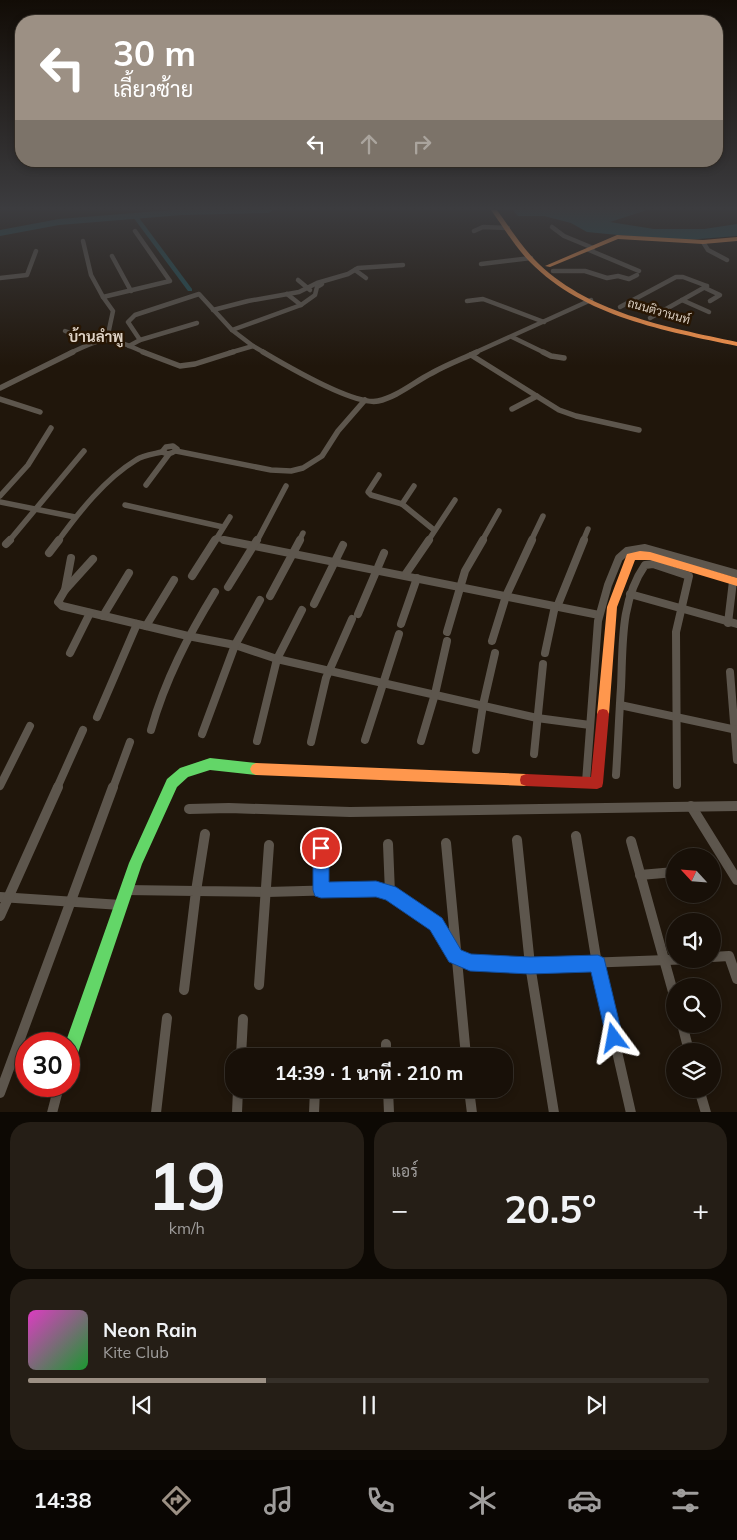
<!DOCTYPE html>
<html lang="th">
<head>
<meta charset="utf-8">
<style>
  :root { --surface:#181008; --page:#251e16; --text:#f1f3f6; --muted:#9f9d9c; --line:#363029; --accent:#9c9084 }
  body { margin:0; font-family:Mulish,Sarabun,sans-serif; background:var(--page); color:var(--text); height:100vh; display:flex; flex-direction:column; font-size:19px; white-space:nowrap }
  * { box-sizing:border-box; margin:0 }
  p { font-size:16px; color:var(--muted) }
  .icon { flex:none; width:28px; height:28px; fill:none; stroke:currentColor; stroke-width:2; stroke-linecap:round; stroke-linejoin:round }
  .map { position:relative; height:1112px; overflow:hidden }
  .details { display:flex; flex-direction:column; gap:10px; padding:10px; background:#0d0904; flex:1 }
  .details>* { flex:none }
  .top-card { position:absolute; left:15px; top:15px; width:708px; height:152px; border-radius:20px; box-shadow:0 2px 8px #0003,0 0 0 1px var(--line); background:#9c9084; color:#fff; overflow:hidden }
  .needle { width:32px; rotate:296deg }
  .fabs { position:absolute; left:666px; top:848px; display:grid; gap:10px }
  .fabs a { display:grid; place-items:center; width:55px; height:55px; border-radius:50%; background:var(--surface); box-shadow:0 2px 8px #0003,0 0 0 1px var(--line); font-size:25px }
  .speed { position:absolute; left:15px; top:1032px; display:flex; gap:10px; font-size:25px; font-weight:700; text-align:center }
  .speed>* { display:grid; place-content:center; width:65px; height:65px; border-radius:50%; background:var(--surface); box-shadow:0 2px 8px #0003,0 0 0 1px var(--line); line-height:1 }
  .speed .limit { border:8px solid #d22; background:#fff; color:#111 }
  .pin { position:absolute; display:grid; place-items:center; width:42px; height:42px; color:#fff; margin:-21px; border:2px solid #fff; border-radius:50%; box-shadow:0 1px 5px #0007 }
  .me { position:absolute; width:55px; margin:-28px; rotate:347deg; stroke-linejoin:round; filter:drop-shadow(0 0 4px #0008) }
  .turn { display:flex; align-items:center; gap:18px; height:105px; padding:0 15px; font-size:22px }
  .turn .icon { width:65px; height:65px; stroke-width:2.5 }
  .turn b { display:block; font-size:35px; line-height:42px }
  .lanes { display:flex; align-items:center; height:48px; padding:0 15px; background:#0003; justify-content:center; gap:25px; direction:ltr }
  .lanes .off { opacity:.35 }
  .big { font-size:38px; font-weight:700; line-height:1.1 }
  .details .card { flex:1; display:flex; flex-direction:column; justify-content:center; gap:8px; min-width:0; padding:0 18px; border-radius:20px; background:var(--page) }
  .details .dial { align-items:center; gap:0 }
  .dial b { font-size:65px; line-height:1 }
  .song { display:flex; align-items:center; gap:15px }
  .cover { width:60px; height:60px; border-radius:8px; background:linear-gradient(135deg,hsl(310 70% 55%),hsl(130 70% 35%)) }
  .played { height:5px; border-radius:2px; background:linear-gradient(90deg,var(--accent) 35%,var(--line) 35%) }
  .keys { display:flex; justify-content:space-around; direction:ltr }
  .heat { display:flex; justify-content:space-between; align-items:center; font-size:28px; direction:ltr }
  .details .tiles { flex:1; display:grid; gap:10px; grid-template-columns:1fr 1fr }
  .card:last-child { grid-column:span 2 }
  .trip { position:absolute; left:225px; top:1048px; width:288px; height:50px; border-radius:20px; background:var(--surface); box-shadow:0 2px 8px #0003,0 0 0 1px var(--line); font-weight:700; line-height:50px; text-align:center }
  .dock { display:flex; height:80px; justify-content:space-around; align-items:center; background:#0a0603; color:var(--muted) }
  .dock .icon { width:35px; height:35px }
  .dock .selected { color:var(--accent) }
  .dock b { font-size:22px; color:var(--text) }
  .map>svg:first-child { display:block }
  .water { fill:#1e4e54 }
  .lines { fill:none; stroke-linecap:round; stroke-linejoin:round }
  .canal { fill:#1e4e54; fill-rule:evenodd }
  .river { fill:#1e4e54; fill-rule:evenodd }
  .street-far3 { stroke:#5d564d; stroke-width:4.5 }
  .street-far2 { stroke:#5d564d; stroke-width:5.5 }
  .street-far1 { stroke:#5d564d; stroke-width:8 }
  .street { stroke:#5d564d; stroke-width:10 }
  .fast { fill:#63d668; fill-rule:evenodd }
  .slow { fill:#ff974d; fill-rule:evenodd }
  .jam { fill:#b3261e; fill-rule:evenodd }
  .route { fill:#1a73e8; stroke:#114b97 }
  .labels { text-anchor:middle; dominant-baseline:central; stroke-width:5; stroke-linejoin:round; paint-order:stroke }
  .far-street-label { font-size:12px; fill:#ded2c5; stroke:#281603 }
  .far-quarter-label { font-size:15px; font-weight:bold; fill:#ded2c5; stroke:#281603 }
</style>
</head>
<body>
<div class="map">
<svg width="737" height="1113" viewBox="0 0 737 1113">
  <rect width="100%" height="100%" fill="#20160b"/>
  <polygon class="water" points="513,210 647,210 610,222 654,229 704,229 737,224 737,236 686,240 618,235 587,232 571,223 544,216 518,216"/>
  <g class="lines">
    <polygon class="canal" points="133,215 137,215 192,289 192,291 188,291 133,217"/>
    <polygon class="river" points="172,210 273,210 269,213 182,215 59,225 0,236 0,230 59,219"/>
    <g class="street-far3">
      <polyline points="552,227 564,236 593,248"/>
      <polyline points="474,231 483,227 508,228"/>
      <polyline points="83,241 91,275 103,297"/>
      <polyline points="703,242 708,250 727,260"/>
      <polyline points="589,250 639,271"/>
      <polyline points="112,256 131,291"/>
      <polyline points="481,264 531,258"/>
      <polyline points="355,270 366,278"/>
      <polyline points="553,271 585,271 607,278 618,276 629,279 637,275"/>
      <polyline points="0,278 27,275 36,251"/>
      <polyline points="298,280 310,290"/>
      <polyline points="705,288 720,295 710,301"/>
      <polyline points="682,300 709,312"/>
      <polyline points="467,301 483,299 544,322"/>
      <polyline points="301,305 315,295 317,287 322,284"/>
      <polyline points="620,307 676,277 683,277 707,286"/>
      <polyline points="213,310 248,301 299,292 317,283 348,274 358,268 403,265"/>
      <polyline points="650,318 707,286"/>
      <polyline points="232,330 301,305 287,294"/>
      <polyline points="65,331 93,341"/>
      <polyline points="512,337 545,353"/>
      <polyline points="107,339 113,311 103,297 170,281 135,231"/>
      <polyline points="140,340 197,323"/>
      <polyline points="129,346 140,340 128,322 135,315 199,294 232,330 253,346"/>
      <path d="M70,353C108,335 108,337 146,353"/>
      <polyline points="229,353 253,346 265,353"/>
      <polyline points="474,353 591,300"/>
    </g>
    <g class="street-far2">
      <polyline points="143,352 180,366 195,364 233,352"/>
      <path d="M263,352C285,365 355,406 378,401C397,397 414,382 432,373C446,365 462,359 477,352"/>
      <polyline points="543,352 551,356 564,358"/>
      <polyline points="471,355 559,410 576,416 639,430"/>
      <polyline points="0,388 73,352"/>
      <polyline points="0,399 40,412"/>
      <polyline points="512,409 537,396"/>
      <path d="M173,446L177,449C172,454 168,455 162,452L166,447Z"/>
      <polyline points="176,451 271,470 291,471 303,468 322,456 338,431 365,400"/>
      <polyline points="379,475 368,492 371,495 402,504"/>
      <polyline points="146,485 169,454"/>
      <polyline points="414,486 402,504 434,530"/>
      <polyline points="0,496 28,465 51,428"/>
      <polyline points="0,502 75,517"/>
      <polyline points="125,505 223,527"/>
      <polyline points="216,538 230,541"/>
      <polyline points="9,541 84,451"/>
      <path d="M58,541C79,512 105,479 136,460C143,455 154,454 162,452"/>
      <polyline points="215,541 230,517"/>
      <polyline points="257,541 286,486"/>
      <polyline points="299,541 303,533"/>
      <polyline points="428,541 455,500"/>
      <polyline points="482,541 499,511"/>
      <polyline points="531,541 543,516"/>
      <polyline points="583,541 588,529"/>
    </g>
    <g class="street-far1">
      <polyline points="224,540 599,615"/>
      <polyline points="6,544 10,540"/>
      <polyline points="49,553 59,540"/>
      <polyline points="71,558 65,590 58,602 62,606 188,636 235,645 277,659 537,718 590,725"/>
      <polyline points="405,575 429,540"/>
      <polyline points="192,576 215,540"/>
      <polyline points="228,587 257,540"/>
      <polyline points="65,590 93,559"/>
      <polyline points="630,594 737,624"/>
      <polyline points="270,596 300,540"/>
      <polyline points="314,604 343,545"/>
      <polyline points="557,607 584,540"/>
      <polyline points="358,614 384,553"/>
      <polyline points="103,616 129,573"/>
      <polyline points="728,623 733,581"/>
      <polyline points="401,624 417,578"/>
      <polyline points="146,626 174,580"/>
      <polyline points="447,632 465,571 483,540"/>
      <polyline points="492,641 506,596 532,540"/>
      <polyline points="70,653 90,613"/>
      <polyline points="545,653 555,606"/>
      <polyline points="730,672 737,760"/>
      <polyline points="620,705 737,730"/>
      <polyline points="97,717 137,624"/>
      <path d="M151,730C165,680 188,636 215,592"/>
      <polyline points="202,734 235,645 260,600"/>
      <polyline points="365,740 399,634"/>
      <polyline points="257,741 277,659 302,610"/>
      <polyline points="421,741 435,694 447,641"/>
      <polyline points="311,742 326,678 352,619"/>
      <polyline points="476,750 483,705 495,653"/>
      <polyline points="534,754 543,664"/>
      <path d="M616,775C618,746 619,716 621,687C623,645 620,601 645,565L653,564L689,576L676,632L677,785"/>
      <polyline points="586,782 598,621 608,585 619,558 627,551 645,548 737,574"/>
      <polyline points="0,786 30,726"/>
      <polyline points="57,788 83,730"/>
      <polyline points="113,788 130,742"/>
    </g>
    <g class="street">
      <polyline points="691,806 737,880"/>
      <polyline points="189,809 229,808 350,812 737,806"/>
      <polyline points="205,834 196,891 267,892 376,889 390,893 436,924 455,956 470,963 530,965 694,959"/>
      <polyline points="576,836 597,964 631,1113"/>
      <polyline points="517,840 530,965 554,1113"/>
      <polyline points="631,841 675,999"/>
      <polyline points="446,843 466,1056"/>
      <polyline points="388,844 390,893"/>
      <polyline points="321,848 321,890"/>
      <polyline points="640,875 675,872"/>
      <polyline points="126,890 196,891 184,990"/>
      <polyline points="0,897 121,905"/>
      <polyline points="0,916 58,787"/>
      <polyline points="712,957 729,956 737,979"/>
      <polyline points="259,985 269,845"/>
      <polyline points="682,1024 689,1051"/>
      <polyline points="386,1044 386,1056"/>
      <polyline points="241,1056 243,1019"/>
      <polyline points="388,1089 389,1113"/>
      <polyline points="469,1089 472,1113"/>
      <polyline points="699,1089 706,1113"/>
      <polyline points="0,1093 113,787"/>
      <polyline points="52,1113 59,1086"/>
      <polyline points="156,1113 167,1018"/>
      <polyline points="237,1113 238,1089"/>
      <polyline points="314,1113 315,1089"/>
    </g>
    <polygon class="fast" points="210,758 256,763 260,765 262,769 260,773 256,775 210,770 188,777 177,787 142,864 77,1056 75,1062 69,1064 69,1044 65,1044 129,863 167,779 180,768"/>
    <g class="slow">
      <path d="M491,210H497C509,227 520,244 534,259C586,313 667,327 737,342V346C666,331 584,317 530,262C515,247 504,228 491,210Z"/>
      <polygon points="617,235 703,240 737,237 737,241 703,244 618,239 550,267 545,266"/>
      <polygon points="640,551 650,552 737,578 737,586 650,560 635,560 617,607 609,714 607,718 603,719 599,718 597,714 607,607 627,554"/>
      <polygon points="256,763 526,774 531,776 532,780 531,784 526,786 256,775 252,773 250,769 252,765"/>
    </g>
    <polygon class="jam" points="603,709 607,710 609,714 603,783 602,787 597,789 526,786 521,784 520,780 521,776 526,774 591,777 597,714 599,710"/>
  </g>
  <linearGradient id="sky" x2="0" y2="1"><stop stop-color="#120c06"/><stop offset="0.57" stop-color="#3c3c3f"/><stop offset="1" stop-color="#3c3c3f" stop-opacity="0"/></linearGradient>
  <rect width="737" height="366" fill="url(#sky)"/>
  <polygon class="route" points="321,841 326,843 329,848 329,882 376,881 396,887 442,918 461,950 471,954 530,957 598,955 604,958 623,1038 621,1045 614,1047 608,1045 591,972 530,974 470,971 449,962 430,930 386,900 376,897 321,898 315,896 313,890 313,848 315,843"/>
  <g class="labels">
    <g class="far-street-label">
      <text transform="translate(659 311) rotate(16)">ถนนติวานนท์</text>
    </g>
    <g class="far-quarter-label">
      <text x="96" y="336">บ้านลำพู</text>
    </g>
  </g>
</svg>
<div class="fabs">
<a><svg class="needle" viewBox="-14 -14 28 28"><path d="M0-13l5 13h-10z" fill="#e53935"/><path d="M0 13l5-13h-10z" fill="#9f9d9c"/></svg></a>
<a><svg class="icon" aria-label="sound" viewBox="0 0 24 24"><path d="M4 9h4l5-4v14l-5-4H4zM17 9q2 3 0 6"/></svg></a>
<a><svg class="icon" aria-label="search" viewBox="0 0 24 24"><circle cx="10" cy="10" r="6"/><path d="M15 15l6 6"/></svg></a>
<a><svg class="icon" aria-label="layers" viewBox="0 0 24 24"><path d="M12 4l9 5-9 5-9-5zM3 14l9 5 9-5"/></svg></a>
</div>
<div class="speed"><div class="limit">30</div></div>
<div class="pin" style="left:321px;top:848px;background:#d93025"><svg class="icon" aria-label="arrive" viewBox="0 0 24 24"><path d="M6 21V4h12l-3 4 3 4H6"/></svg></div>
<svg class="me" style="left:614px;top:1038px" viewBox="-20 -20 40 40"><path d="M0-17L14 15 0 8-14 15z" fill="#1a73e8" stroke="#fff" stroke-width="4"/></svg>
<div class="trip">14:39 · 1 นาที · 210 m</div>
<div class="top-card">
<div class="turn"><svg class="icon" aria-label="left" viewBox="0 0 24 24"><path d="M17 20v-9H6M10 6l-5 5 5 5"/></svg><div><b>30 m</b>เลี้ยวซ้าย</div></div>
<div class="lanes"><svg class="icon" aria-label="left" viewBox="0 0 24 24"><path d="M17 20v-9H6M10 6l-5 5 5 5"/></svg><svg class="icon off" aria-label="ahead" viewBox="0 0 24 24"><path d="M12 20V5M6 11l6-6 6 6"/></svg><svg class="icon off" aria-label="right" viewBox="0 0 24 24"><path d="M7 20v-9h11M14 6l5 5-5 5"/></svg></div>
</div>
</div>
<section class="details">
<div class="tiles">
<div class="card dial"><b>19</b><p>km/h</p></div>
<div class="card"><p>แอร์</p>
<div class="heat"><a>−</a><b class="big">20.5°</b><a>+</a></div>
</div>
<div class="card">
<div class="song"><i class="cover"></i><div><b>Neon Rain</b><p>Kite Club</p></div></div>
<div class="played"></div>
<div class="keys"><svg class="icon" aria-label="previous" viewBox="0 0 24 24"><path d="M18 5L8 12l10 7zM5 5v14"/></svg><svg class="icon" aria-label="pause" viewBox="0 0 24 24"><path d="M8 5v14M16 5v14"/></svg><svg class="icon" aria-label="next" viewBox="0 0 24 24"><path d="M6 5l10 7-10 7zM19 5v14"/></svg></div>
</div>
</div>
</section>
<nav class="dock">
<b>14:38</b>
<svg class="icon selected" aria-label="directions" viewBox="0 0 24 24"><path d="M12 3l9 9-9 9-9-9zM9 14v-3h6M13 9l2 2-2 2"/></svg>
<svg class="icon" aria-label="music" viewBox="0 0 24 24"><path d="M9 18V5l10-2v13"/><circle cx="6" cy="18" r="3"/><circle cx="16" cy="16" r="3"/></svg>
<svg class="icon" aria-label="phone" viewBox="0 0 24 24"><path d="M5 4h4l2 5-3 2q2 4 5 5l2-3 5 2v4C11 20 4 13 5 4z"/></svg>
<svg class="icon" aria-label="climate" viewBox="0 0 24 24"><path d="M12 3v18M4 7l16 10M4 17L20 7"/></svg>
<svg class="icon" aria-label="car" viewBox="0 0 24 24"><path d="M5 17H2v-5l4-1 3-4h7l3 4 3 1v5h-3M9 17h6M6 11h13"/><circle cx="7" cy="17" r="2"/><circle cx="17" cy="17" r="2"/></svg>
<svg class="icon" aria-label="filters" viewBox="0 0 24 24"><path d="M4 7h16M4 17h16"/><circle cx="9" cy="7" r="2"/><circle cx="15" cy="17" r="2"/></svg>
</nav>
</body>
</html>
